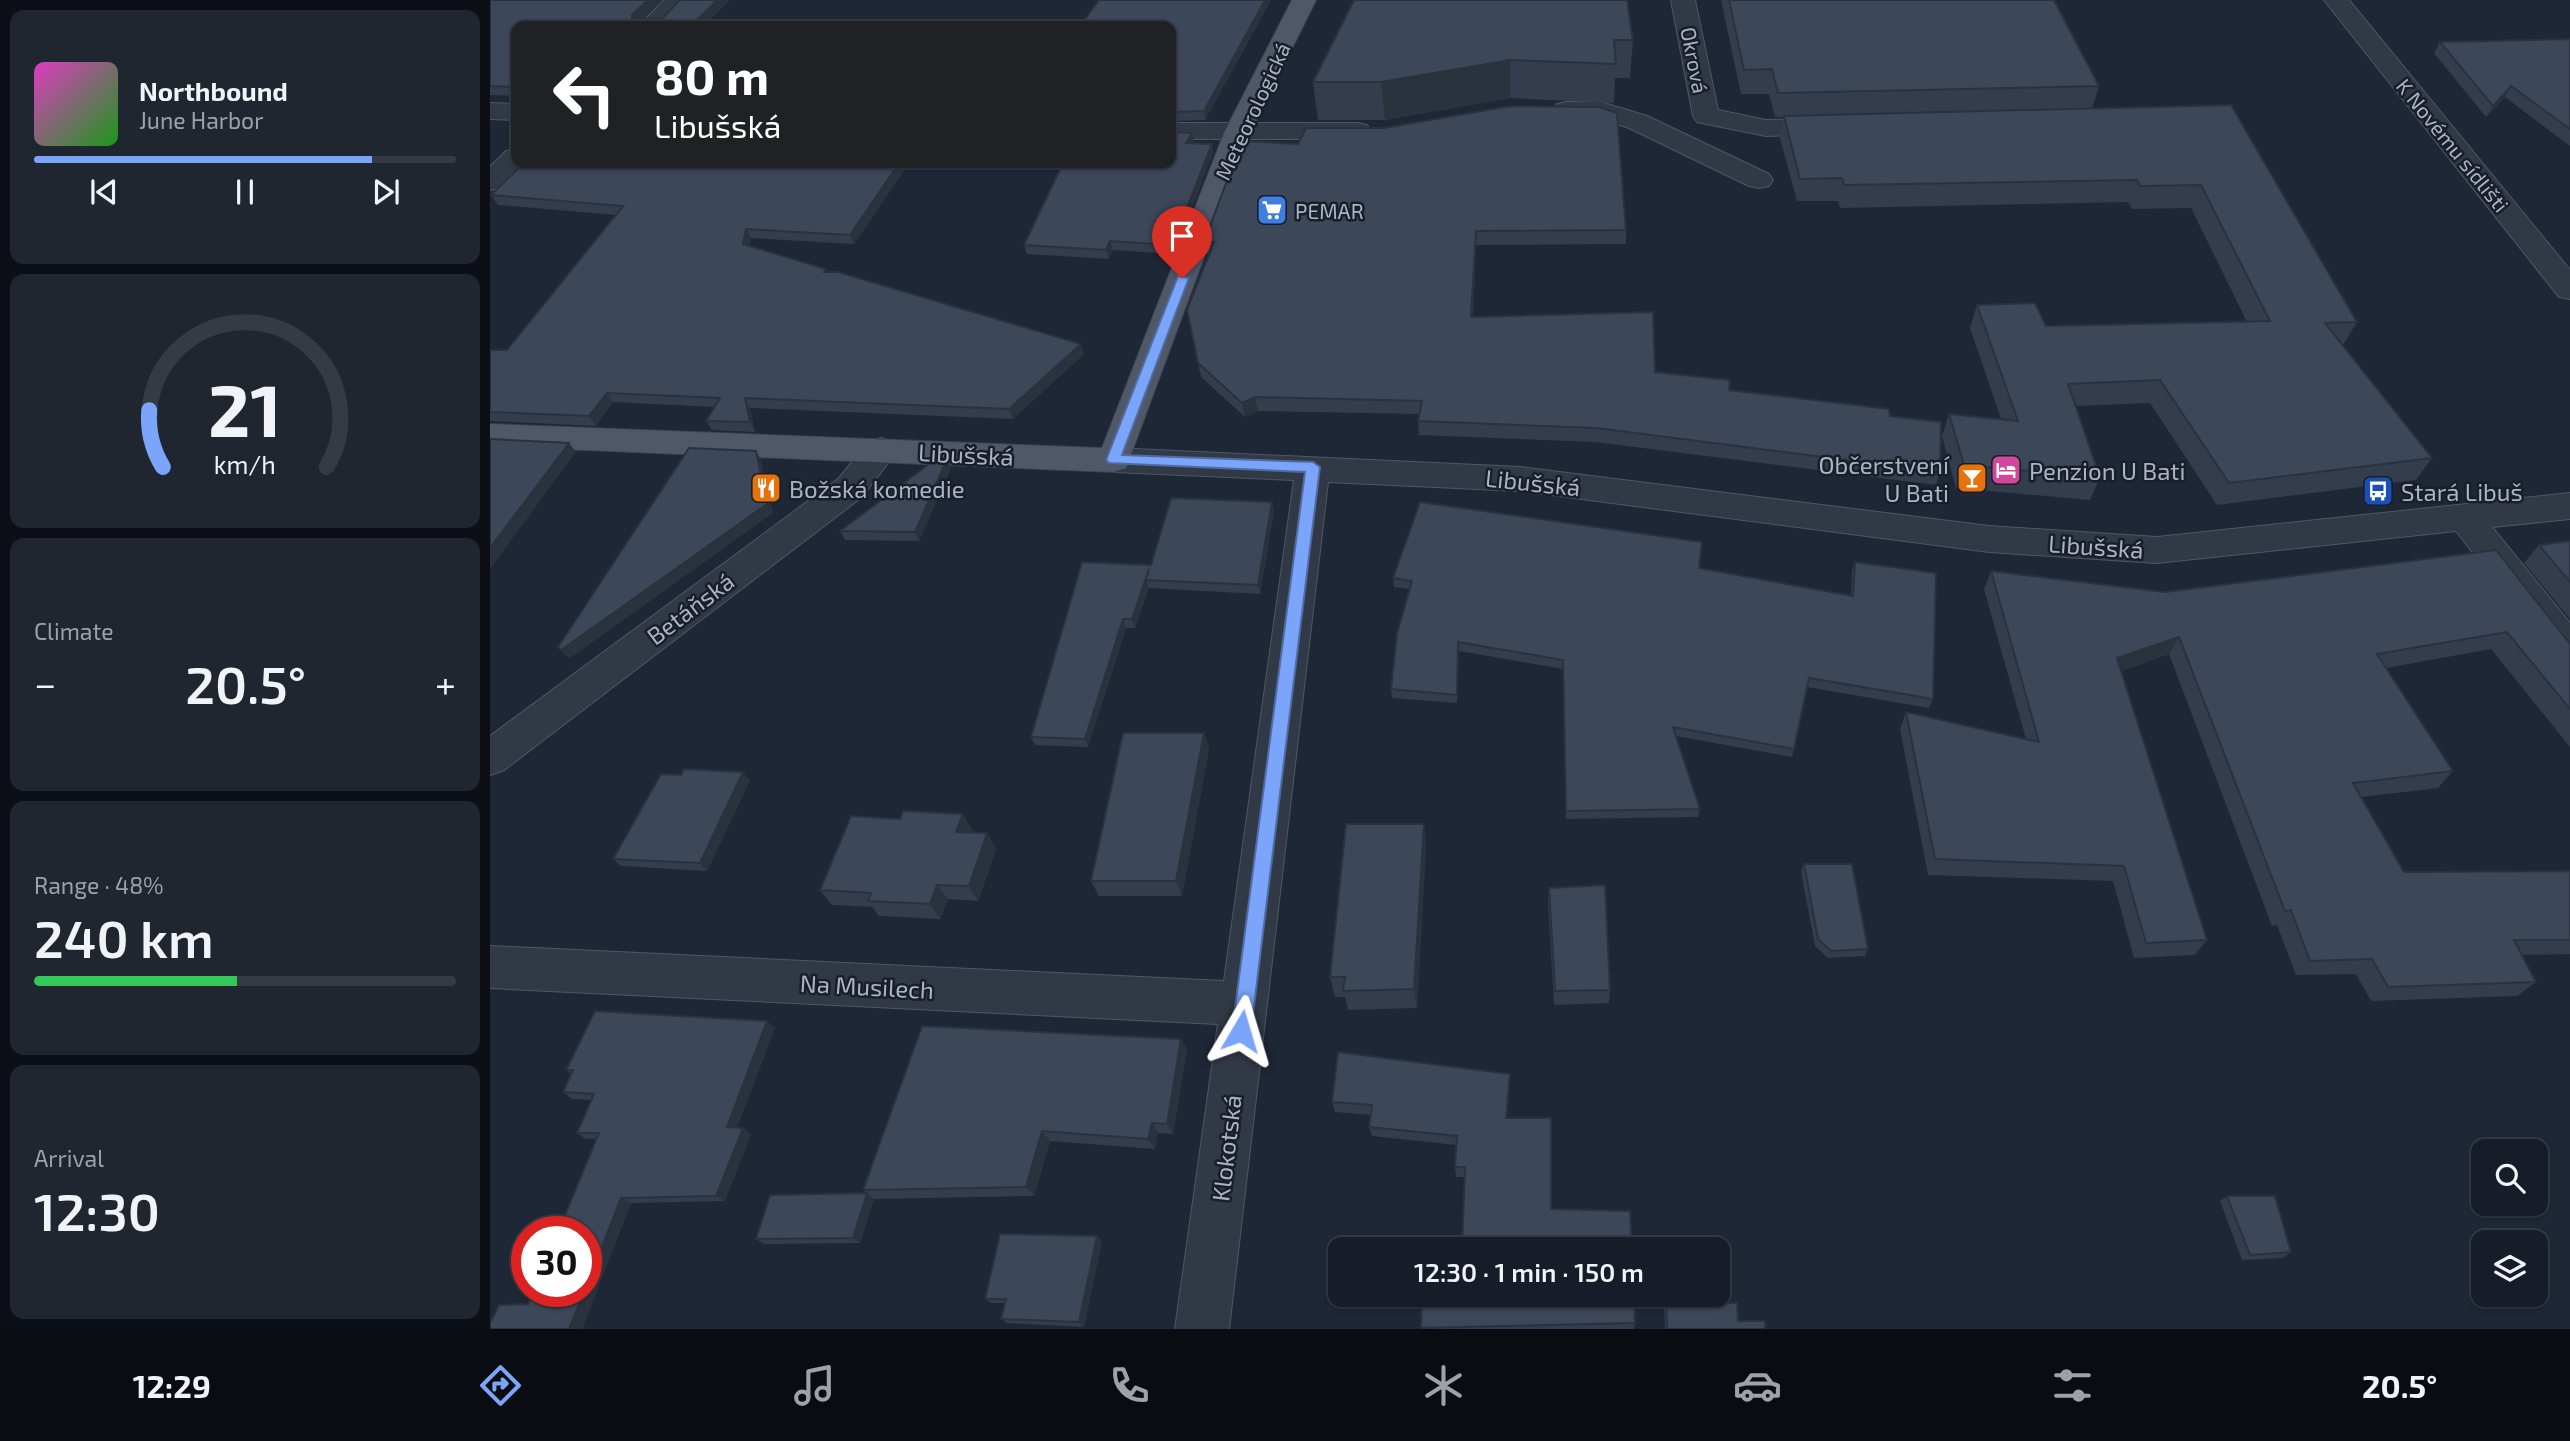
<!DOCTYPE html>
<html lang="en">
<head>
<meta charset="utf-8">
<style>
  :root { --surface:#161d28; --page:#1f2630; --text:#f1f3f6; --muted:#9ea2a8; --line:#353b45; --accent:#7aa5fa }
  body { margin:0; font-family:"Exo 2",sans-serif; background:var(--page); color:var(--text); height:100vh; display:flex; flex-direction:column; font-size:26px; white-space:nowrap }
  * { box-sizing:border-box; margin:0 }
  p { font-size:23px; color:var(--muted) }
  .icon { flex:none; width:38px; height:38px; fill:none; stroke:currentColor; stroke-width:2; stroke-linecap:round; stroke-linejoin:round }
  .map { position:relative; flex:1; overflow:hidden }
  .side { display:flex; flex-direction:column; gap:10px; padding:10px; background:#0c1016; width:490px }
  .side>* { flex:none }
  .banner { position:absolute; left:21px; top:21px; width:665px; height:147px; border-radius:14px; box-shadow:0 2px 5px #0004,0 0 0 2px var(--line); background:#202124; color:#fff; overflow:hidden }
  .controls { position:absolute; left:1981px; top:1139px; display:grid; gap:14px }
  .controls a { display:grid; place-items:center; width:77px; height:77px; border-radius:14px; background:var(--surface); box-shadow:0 2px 5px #0004,0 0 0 2px var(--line); font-size:35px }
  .speed { position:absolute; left:21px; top:1216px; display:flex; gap:14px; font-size:35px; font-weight:700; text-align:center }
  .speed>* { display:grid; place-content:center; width:91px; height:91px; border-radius:50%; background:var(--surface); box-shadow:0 2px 5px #0004,0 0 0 2px var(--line); line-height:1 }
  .speed .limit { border:10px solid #d22; background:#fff; color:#111 }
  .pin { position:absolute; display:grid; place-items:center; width:60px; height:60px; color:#fff; margin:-72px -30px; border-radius:50% 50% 50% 0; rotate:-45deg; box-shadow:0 0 7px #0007 }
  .pin .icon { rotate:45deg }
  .me { position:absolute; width:77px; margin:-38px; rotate:7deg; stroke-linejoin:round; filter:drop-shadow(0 0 5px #0008) }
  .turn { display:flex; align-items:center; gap:24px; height:147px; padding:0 28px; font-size:32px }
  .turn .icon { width:91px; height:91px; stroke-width:2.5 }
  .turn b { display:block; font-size:49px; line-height:60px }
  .big { font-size:52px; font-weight:600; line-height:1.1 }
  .side .widget { flex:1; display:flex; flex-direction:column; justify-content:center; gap:10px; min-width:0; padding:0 24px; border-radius:14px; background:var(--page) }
  .side .dial { align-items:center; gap:0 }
  .dial svg { height:182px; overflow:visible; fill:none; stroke:var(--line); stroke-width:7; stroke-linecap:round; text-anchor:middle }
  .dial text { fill:var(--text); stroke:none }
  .song { display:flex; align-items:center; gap:21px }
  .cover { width:84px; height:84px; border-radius:10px; background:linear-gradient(135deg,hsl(310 70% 55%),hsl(120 70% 35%)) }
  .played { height:7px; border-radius:4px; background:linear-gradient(90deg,var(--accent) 80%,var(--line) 80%) }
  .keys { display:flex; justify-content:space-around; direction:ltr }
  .heat { display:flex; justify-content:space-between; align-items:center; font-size:38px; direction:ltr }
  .charge { height:10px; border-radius:5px; background:linear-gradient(90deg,#34c759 48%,var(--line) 0) }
  .trip { position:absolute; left:838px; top:1237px; width:402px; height:70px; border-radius:14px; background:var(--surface); box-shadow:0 2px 5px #0004,0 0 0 2px var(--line); font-weight:600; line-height:70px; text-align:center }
  .tab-bar { display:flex; height:112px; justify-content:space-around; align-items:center; background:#090c10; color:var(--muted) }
  .tab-bar .icon { width:49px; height:49px }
  .tab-bar .on { color:var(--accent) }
  .tab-bar b { font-size:32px; color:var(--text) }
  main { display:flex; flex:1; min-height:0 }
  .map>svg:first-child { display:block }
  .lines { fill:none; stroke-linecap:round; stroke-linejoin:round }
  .minor-casing { stroke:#4f5665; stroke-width:2 }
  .major-casing { stroke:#3b4250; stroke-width:2 }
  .minor { fill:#323946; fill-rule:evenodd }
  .major { fill:#4f5867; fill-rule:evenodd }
  .wall { fill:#343d4d }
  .shaded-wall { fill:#2a323e }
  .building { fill:#3c4759; stroke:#2a323e; stroke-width:2 }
  .route { fill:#7aa5fa; stroke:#4f6ba2; stroke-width:2 }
  .labels { text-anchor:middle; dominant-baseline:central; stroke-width:5; stroke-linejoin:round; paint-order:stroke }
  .far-street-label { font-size:21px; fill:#abb3c4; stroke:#181e2a }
  .far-poi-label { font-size:21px; fill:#abb3c4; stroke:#181e2a; text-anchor:start }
  .street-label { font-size:24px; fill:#abb3c4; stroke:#181e2a }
  .poi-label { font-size:24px; fill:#abb3c4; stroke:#181e2a; text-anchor:start }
</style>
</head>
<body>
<main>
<section class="side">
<div class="widget">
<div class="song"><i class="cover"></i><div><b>Northbound</b><p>June Harbor</p></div></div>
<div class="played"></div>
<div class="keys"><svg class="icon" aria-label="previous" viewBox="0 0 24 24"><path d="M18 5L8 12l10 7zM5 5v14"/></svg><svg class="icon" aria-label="pause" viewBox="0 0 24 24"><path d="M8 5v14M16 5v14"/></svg><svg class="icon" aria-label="next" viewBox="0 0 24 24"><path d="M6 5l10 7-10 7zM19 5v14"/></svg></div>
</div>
<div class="widget dial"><svg viewBox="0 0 100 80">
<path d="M14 69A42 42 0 1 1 86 69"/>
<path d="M14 69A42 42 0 0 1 8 44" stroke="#7aa5fa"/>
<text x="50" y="56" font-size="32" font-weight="700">21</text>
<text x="50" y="72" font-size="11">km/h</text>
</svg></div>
<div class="widget"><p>Climate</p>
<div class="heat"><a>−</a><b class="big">20.5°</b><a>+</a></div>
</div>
<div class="widget"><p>Range · 48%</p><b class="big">240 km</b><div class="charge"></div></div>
<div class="widget"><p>Arrival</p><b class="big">12:30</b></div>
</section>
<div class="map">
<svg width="2080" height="1329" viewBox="0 0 2080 1329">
  <rect width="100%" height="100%" fill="#1e2736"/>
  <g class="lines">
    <g class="minor-casing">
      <g id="minor">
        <polygon points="174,0 200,0 175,26 149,26"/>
        <polygon points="1181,0 1205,0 1228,110 1276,120 1343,119 1352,121 1356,127 1352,133 1276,136 1207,122 1203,116"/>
        <polygon points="1834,0 1859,0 2080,270 2080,299 2069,297"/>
        <polygon points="1076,102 1111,102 1157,116 1279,174 1283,180 1279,186 1269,188 1259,186 1139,128 1109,118 1067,116 1063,110 1067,104"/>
        <polygon points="0,103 26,104 26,120 0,119"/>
        <polygon points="681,123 868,123 877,125 881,131 877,137 868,139 681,139"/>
        <polygon points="26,149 26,163 36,163 10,188 0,190 0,167 16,151"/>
        <polygon points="391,438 403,442 408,450 372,497 14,770 0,775 0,736 348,479 379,442"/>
        <polygon points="624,448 1030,467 1499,526 1667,537 2080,493 2080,519 2002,527 2080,623 2080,665 2067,661 1966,531 1667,563 1499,552 1030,491 838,482 739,1329 685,1329 728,1024 0,988 0,946 734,981 804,480 624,472 612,468 607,460 612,452"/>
      </g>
    </g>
    <g class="major-casing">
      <polygon id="major" points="802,0 826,0 760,133 636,468 624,472 0,446 0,424 612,448 734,133"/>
    </g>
    <use href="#minor" class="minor"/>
    <use href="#major" class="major"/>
  </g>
  <g class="wall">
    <polygon points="0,0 171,0 153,19 214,26 26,26 26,96 0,95"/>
    <polygon points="609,0 781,0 715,120 681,121 681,26"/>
    <polygon points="864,0 1143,40 1140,78 1125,78 1124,103 1020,98 895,120 828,120 823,82"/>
    <polygon points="1231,0 1564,0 1609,86 1602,108 1741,105 1867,322 1853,345 1942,458 1926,480 1727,505 1660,403 1586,406 1610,477 1600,500 1466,488 1452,436 1459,414 1511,419 1480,328 1487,305 1556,326 1757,322 1701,208 1642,209 1638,202 1350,208 1348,201 1307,201 1290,138 1294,117 1285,117 1279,94 1251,94"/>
    <polygon points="2080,39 2080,146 2015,97 1996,117 1944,53 1950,42"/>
    <polygon points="752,141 1136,230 1136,244 986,245 983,317 1165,372 1239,390 1400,416 1450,472 1446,485 1105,442 929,435 928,421 929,414 768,411 755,417 711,377 708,363 719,256 717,255 714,242"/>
    <polygon points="704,142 703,143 722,144 723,153 684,254 623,250 619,259 537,254 534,245"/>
    <polygon points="34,163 419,163 364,244 261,238 259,246 594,354 523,419 260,408 265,432 222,430 216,421 225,407 123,402 106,426 0,421 0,350 17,350 126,215 8,205 1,195"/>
    <polygon points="461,468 429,541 355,540 350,531"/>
    <polygon points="784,511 770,594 659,588 645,628 636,628 598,747 545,745 541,737 661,565"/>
    <polygon points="2080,541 2080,619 2034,563 2049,545"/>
    <polygon points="2006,550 2080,644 2080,747 2001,649 1896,668 1963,771 1948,788 1871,797 1914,872 2080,871 2080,954 2032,955 2046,982 2027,996 1881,1001 1866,974 1806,975 1787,925 1782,926 1679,654 1631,671 1717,940 1705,955 1644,958 1623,881 1438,875 1410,729 1416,712 1536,739 1494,589 1501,571 1675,592"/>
    <polygon points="1365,562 1443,699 1439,708 1317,687 1302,757 1186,736 1210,809 1208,817 1076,819 1073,669 969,651 967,703 902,698 901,689 920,589 904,587 903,578 1209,568 1361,596 1362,571"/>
    <polygon points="714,733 719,749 692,896 609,896 601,881"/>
    <polygon points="260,780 217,871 131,866 123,859"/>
    <polygon points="934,824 936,846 927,1008 858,1010 855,997 845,997 840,977"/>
    <polygon points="483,830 482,833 497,833 506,849 488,901 458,899 450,919 389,916 382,907 342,905 330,890"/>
    <polygon points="1314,864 1378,949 1375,956 1338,958 1325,946 1311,872"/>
    <polygon points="1059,888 1120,990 1119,1003 1064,1005 1058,902"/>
    <polygon points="277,1021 285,1028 247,1127 253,1128 261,1134 235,1201 141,1203 92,1329 0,1329 38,1304 106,1139 96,1139 87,1133 101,1100 82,1099 73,1092 81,1074 76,1070"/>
    <polygon points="697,1049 683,1134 668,1133 665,1149 560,1141 544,1196 384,1199 370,1243 274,1244 266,1239 377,1193 373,1190"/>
    <polygon points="1020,1074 1020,1084 1017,1118 1061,1209 1142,1250 975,1177 966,1177 965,1167 966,1145 882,1136 879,1127 881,1115 845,1112 842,1102"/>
    <polygon points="1737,1196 1801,1252 1793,1258 1752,1260 1730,1201"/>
    <polygon points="612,1241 594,1327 517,1323 511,1319 515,1303 501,1303 495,1299"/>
    <polygon points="1176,1301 1248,1321 1275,1329 1175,1329 1174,1306"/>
    <polygon points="1145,1323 1144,1329 931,1329 931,1328"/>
  </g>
  <g class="shaded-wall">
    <polygon points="158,0 171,0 147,24 142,19 142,15"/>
    <polygon points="227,0 240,0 214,26 201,26"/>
    <polygon points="775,0 781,0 715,120 714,111"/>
    <polygon points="1020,60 1020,98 895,120 891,82"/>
    <polygon points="2021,86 2015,97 1996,117 2003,106"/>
    <polygon points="702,133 704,142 698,152 696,143"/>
    <polygon points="722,144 723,153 684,254 682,245"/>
    <polygon points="409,163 419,163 364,244 360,235"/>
    <polygon points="256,229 261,238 258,254 253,244"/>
    <polygon points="986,231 986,245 982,331 981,317"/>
    <polygon points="620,241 623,250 619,259 616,250"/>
    <polygon points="591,344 594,354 523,419 519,409"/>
    <polygon points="117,393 123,402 106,426 99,416"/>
    <polygon points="765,397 768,411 755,417 752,403"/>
    <polygon points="255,398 260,408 265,432 260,422"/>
    <polygon points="79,443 86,452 0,569 0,548"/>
    <polygon points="266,451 271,460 283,513 79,659 71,650"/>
    <polygon points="457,459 461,468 429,541 425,532"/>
    <polygon points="782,502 784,511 770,594 768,585"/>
    <polygon points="656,580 659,588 645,628 642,619"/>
    <polygon points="633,619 636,628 598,747 595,739"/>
    <polygon points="1689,637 1679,654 1617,675 1627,658"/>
    <polygon points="968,642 969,651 967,703 967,695"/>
    <polygon points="714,733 719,749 692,896 686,881"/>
    <polygon points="253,772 260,780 217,871 210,863"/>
    <polygon points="473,814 483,830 476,847 466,832"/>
    <polygon points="934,824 936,846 927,1008 924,989"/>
    <polygon points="497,833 506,849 488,901 479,886"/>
    <polygon points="447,885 458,899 450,919 440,904"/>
    <polygon points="277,1021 285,1028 245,1133 237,1127"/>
    <polygon points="691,1039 697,1049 683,1134 677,1124"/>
    <polygon points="1020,1074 1020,1084 1016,1128 1016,1118"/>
    <polygon points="662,1123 668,1133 665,1149 658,1139"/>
    <polygon points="253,1128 261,1134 235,1201 226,1196"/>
    <polygon points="552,1131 560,1141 544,1196 536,1187"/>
    <polygon points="377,1193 384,1199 370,1243 363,1238"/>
    <polygon points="131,1198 141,1203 92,1329 79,1329 94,1292 96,1292 96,1287"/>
    <polygon points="607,1236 612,1241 594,1327 589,1322"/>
  </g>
  <g class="building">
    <polygon points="0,0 158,0 142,15 142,19 172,19 190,0 227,0 201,26 26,26 26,87 0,86"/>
    <polygon points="609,0 775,0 714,111 681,112 681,26 590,26"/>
    <polygon points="864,0 1137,0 1143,40 1124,40 1126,64 1020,60 891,82 823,82"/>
    <polygon points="1239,0 1564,0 1609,86 1288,93 1282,69 1254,70"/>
    <polygon points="2080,39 2080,129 2021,86 2003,106 1950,42"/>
    <polygon points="1741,105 1867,322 1835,323 1942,458 1739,483 1670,380 1578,384 1610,477 1474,465 1459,414 1528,421 1487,305 1545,303 1556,326 1780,321 1711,185 1650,186 1647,180 1354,185 1352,178 1310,179 1294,116"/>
    <polygon points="1020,106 1109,107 1127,113 1136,230 986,231 981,317 1163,312 1165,372 1240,380 1239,390 1399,409 1400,416 1451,422 1450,472 1106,428 928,421 932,401 765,397 752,403 708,363 697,310 724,242 714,242 752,141 808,144 816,128 894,128"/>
    <polygon points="681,132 702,133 696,143 722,144 682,245 620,241 616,250 534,245 573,163 681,163"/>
    <polygon points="34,163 409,163 360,235 256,229 253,244 336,269 334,272 348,272 591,344 519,409 255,398 260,422 216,421 230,398 117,393 99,416 0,412 0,350 17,350 133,206 1,195"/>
    <polygon points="0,439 79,443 0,548"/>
    <polygon points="199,448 266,451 277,504 71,650 68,647"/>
    <polygon points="447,458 457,459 425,532 350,531"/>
    <polygon points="681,498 782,502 768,585 656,580 659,569 642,619 633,619 595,739 541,737 592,562 661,565"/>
    <polygon points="930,502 1212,542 1209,568 1363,596 1365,562 1446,573 1443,699 1319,678 1304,749 1183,727 1210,809 1076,811 1073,660 968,642 967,695 901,689 907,633 922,581 903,578"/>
    <polygon points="2080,541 2080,582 2049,545"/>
    <polygon points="2006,550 2080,644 2080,709 2017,632 1887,654 1963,771 1863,783 1914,872 2080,871 2080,940 2024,940 2046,982 1898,987 1882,959 1820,961 1801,910 1795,911 1689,637 1627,658 1717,940 1656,943 1634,866 1445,859 1416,712 1549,742 1501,571 1675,592"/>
    <polygon points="633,733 714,733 686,881 601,881"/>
    <polygon points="194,769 253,772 210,863 123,859 171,774 191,775"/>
    <polygon points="413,811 473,814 466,832 497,833 479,886 447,885 440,904 378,901 381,893 330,890 361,816 410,819"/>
    <polygon points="856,824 934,824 924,989 853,991 855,977 840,977"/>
    <polygon points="1314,864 1362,864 1378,949 1341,951 1328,939"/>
    <polygon points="1115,885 1120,990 1065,991 1059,888"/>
    <polygon points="105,1011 277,1021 237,1127 253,1128 226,1196 131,1198 96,1287 96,1232 68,1232 109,1133 87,1133 104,1094 73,1092 83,1070 76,1070"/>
    <polygon points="432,1026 691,1039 677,1124 662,1123 658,1139 552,1131 536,1187 373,1190"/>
    <polygon points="848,1052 1020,1074 1016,1118 1061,1118 1061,1209 1140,1211 1142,1250 972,1250 975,1167 965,1167 967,1136 879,1127 882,1105 842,1102"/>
    <polygon points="377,1193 363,1238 266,1239 280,1195"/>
    <polygon points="1737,1196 1785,1196 1801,1252 1760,1255"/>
    <polygon points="510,1234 607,1236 589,1322 511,1319 516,1299 495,1299"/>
    <polygon points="43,1292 94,1292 79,1329 0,1329 0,1323 9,1305 38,1304"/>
    <polygon points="932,1295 1144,1295 1145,1323 931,1328"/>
    <polygon points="1176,1301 1247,1303 1248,1321 1275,1321 1275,1329 1177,1329"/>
  </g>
  <polygon class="route" points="688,276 699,278 632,455 823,462 830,467 761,1031 758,1038 751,1041 744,1038 742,1031 815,472 619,463 616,460"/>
  <defs>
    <g id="supermarket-square" transform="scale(1.575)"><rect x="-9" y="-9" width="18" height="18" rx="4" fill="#3f7fe0" stroke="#181e2a"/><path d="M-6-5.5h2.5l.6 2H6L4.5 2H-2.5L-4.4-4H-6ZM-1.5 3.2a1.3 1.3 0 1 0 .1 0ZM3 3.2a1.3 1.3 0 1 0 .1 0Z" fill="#fff"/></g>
    <g id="hotel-square" transform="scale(1.575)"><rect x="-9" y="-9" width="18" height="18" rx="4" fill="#d1479c" stroke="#181e2a"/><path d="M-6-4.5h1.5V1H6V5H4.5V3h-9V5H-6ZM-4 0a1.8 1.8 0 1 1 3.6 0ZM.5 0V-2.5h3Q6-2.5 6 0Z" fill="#fff"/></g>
    <g id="bar-square" transform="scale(1.575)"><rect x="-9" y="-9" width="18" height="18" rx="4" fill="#e8710a" stroke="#181e2a"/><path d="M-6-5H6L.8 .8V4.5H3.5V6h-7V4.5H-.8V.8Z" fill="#fff"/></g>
    <g id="restaurant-square" transform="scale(1.575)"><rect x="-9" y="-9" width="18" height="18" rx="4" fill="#e8710a" stroke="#181e2a"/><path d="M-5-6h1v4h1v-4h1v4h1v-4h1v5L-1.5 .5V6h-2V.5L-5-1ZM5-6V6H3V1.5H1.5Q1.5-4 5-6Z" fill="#fff"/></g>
    <g id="bus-square" transform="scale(1.575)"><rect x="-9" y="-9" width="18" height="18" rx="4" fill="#1a4fb4" stroke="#181e2a"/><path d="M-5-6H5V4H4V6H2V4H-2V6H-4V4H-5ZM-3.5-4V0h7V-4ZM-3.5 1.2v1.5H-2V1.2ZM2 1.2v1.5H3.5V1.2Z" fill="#fff"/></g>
  </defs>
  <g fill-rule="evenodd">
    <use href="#supermarket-square" x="782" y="210"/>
    <use href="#hotel-square" x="1516" y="470"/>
    <use href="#bar-square" x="1482" y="478"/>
    <use href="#restaurant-square" x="276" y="488"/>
    <use href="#bus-square" x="1888" y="491"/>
  </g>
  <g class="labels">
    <g class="far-street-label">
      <text transform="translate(1205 60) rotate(79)">Okrová</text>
      <text transform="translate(762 111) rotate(-65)">Meteorologická</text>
      <text transform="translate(1963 145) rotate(51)">K Novému sídlišti</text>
    </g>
    <g class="far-poi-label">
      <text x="805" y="210">PEMAR</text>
    </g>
    <g class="street-label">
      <text transform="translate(476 454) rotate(3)">Libušská</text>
      <text transform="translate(1043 482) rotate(6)">Libušská</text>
      <text transform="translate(1606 546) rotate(4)">Libušská</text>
      <text transform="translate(200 608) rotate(-37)">Betáňská</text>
      <text transform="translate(377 986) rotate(3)">Na Musilech</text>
      <text transform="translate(736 1148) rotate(-83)">Klokotská</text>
    </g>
    <g class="poi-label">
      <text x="1459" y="464" text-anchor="end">Občerstvení<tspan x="1459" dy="28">U Bati</tspan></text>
      <text x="1539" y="470">Penzion U Bati</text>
      <text x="299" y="488">Božská komedie</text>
      <text x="1911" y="491">Stará Libuš</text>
    </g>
  </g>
</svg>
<div class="controls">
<a><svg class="icon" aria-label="search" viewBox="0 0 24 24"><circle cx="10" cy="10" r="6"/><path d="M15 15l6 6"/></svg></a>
<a><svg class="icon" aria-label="layers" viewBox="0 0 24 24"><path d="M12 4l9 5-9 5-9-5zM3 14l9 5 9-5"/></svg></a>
</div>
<div class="speed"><div class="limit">30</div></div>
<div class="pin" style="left:692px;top:278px;background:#d93025"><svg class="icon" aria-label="arrive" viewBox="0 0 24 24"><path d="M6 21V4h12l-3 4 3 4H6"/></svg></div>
<svg class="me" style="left:751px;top:1031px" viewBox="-20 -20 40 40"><path d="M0-17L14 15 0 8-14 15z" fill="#7aa5fa" stroke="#fff" stroke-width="4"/></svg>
<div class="trip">12:30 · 1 min · 150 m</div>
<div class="banner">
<div class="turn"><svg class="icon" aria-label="left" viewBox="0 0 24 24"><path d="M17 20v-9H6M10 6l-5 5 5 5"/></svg><div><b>80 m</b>Libušská</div></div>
</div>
</div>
</main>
<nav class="tab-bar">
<b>12:29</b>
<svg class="icon on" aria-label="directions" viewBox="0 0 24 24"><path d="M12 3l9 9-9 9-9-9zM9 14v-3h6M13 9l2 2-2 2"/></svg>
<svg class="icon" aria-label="music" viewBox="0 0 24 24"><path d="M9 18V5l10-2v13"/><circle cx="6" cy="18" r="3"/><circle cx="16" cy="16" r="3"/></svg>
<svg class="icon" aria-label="phone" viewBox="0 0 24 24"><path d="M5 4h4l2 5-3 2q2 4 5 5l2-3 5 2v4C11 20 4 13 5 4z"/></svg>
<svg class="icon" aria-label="climate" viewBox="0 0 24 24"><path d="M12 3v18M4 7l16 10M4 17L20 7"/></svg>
<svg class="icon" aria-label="car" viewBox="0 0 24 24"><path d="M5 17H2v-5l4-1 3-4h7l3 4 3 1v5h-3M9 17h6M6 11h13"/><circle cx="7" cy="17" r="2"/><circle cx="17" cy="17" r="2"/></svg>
<svg class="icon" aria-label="filters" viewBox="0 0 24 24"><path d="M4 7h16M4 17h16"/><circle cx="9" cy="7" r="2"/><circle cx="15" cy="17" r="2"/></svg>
<b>20.5°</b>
</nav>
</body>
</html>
